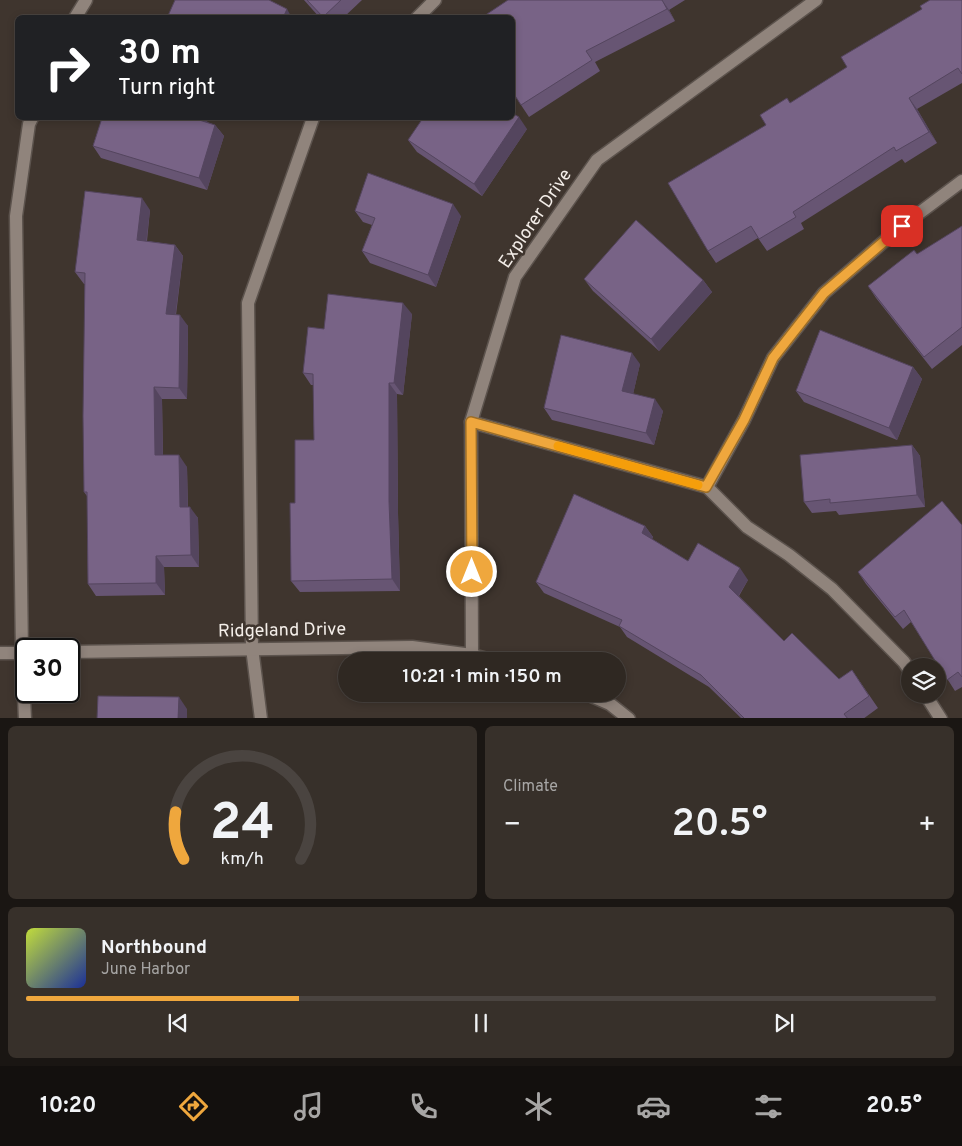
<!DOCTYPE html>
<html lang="en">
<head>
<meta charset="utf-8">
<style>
  :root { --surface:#2f2822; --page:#37302a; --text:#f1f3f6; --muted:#a7a6a5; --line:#4a4440; --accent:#efa73d }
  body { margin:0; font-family:Overpass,sans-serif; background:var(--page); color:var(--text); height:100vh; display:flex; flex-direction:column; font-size:19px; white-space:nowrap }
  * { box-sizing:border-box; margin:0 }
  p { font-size:16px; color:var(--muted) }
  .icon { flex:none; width:28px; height:28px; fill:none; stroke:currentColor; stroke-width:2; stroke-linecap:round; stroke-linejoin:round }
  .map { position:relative; height:718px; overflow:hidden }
  .drawer { display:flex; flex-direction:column; gap:8px; padding:8px; background:#1a1613; flex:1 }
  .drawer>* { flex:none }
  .top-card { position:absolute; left:15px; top:15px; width:500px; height:105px; border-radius:8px; box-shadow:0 2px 8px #0003,0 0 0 1px var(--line); background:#202124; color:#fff; overflow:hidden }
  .tools { position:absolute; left:901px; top:658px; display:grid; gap:10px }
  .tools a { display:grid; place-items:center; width:45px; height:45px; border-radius:50%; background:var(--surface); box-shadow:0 2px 8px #0003,0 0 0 1px var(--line); font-size:25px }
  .speed { position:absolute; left:15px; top:638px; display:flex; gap:10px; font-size:25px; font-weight:700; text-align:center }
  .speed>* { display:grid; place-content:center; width:65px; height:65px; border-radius:50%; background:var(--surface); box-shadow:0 2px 8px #0003,0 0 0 1px var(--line); line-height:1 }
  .speed .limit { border:2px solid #111; border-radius:8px; background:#fff; color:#111 }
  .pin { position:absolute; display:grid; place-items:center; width:42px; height:42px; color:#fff; margin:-21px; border-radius:10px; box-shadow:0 2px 8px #0006 }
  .me { position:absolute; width:55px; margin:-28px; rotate:0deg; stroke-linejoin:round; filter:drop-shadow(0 0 4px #0008) }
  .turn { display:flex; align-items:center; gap:18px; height:105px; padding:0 20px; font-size:22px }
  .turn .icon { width:65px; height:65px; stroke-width:2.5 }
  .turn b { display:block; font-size:35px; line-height:42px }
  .big { font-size:38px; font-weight:600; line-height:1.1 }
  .drawer .card { flex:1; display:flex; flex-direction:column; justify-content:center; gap:8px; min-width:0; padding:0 18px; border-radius:8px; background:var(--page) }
  .drawer .dial { align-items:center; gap:0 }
  .dial svg { height:130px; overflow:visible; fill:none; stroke:var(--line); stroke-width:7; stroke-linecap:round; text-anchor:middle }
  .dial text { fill:var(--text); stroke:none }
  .song { display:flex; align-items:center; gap:15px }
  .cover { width:60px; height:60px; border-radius:8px; background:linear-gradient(135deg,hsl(70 70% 55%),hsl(230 70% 35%)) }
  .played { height:5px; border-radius:2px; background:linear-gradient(90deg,var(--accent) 30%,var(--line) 30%) }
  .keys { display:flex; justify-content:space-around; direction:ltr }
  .heat { display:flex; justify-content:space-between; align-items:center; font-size:28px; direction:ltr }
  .drawer .tiles { flex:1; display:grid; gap:8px; grid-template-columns:1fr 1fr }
  .card:last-child { grid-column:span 2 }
  .trip { position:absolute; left:338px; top:652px; width:288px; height:50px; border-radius:25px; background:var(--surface); box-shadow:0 2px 8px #0003,0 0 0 1px var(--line); font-weight:600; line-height:50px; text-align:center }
  .dock { display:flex; height:80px; justify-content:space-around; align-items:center; background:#13100e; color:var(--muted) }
  .dock .icon { width:35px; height:35px }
  .dock .on { color:var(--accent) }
  .dock b { font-size:22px; color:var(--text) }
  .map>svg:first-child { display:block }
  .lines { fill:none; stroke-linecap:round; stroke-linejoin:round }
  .lane-casing { stroke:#5c534d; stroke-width:15 }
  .street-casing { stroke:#5c534d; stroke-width:15 }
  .lane { stroke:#90847c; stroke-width:12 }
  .street { stroke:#90847c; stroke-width:12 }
  .wall { fill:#675573 }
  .shaded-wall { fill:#54455e }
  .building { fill:#786386; stroke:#54455e }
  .route-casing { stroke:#9b6d28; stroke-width:12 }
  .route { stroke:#efa73d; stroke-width:9 }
  .slow { stroke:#f59e0b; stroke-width:9 }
  .labels { text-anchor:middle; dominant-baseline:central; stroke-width:5; stroke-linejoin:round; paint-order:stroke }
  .street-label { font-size:18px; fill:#f4eee9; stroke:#3f352e }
</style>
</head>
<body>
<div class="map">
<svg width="962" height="719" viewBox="0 0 962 719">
  <rect width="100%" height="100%" fill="#3f352e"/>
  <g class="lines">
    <g class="lane-casing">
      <g id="lane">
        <polyline points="417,18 435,0"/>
        <polyline points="471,422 707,487 747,527 789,555 832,589 904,662 910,671"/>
        <polyline points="707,487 744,420 773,358 824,293 902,226 962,181"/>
        <polyline points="925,694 941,719"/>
        <polyline points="261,719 252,648 248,303 313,118"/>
      </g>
    </g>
    <g class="street-casing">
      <g id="street">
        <polyline points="75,18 86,0"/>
        <polyline points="69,652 412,647 472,655 495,661"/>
        <polyline points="0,653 26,653"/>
        <polyline points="472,655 471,422 515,277 597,160 816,0"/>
        <polyline points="587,694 610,704 629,719"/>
        <polyline points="25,719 22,653 16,216 29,124 32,118"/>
      </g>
    </g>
    <use href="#lane" class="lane"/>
    <use href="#street" class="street"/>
  </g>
  <g class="wall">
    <polygon points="304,0 362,0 343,18 320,18"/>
    <polygon points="508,0 685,0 669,10 675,21 595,62 600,71 529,117 521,105"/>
    <polygon points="962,0 962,83 917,109 937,143 905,163 902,159 801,223 804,229 767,251 758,238 716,263 708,251 766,125 790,103"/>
    <polygon points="102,118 208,118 207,122 215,125 224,136 207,190 101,158 93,146"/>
    <polygon points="527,129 482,196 417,152 408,140"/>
    <polygon points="150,210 147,241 175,245 183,256 176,315 188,326 187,399 162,399 163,455 187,467 188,507 198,518 199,567 164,567 165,595 96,596 88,584 87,496 84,492 85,284 84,284 75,272"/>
    <polygon points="355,211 461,216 436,287 370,263 362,251 372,225 363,222"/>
    <polygon points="962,226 962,345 932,369 876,298 868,286"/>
    <polygon points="584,279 703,280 712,292 659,351 593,291"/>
    <polygon points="412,314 403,395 397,394 398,513 400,591 300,592 291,581 295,503 314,440 313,385 311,385 303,373 324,329"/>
    <polygon points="640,364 633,394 663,411 654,445 552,420 544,408"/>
    <polygon points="913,367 922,379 897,440 804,402 796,391"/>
    <polygon points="912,445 920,456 925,507 839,515 836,511 812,513 804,502"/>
    <polygon points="962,525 962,687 955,691 911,622 903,629 866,584 858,572"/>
    <polygon points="645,526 653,537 652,539 688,561 748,580 739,596 784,641 839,679 852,670 878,708 863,719 742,719 709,687 627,637 620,627 544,593 536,582"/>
  </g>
  <g class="shaded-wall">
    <polygon points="662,0 669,10 675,21 667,9"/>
    <polygon points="287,9 292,18 283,18"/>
    <polygon points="909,98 917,109 937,143 929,132"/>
    <polygon points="519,117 527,129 482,196 474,184"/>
    <polygon points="197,118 208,118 205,131 196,119"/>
    <polygon points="215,125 224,136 207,190 199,178"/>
    <polygon points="142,198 150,210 145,252 137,240"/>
    <polygon points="453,204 461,216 436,287 428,275"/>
    <polygon points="175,245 183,256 174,326 166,314"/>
    <polygon points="703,280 712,292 659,351 651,339"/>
    <polygon points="403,303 412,314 403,395 394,383"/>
    <polygon points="180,315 188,326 187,399 179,388"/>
    <polygon points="632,353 640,364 631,403 622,391"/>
    <polygon points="913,367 922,379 897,440 889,428"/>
    <polygon points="389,383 397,394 398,513 400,591 392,579 389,501"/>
    <polygon points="154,387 162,399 163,467 155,455"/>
    <polygon points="655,399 663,411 654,445 646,433"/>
    <polygon points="912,445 920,456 925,507 917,495"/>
    <polygon points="179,455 187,467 188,519 180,507"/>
    <polygon points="190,507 198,518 199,567 191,555"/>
    <polygon points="645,526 653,537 650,545 642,533"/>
    <polygon points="156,556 164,567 165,595 156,583"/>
    <polygon points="740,568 748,580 737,598 729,587"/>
    <polygon points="179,697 187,709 187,719 178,719"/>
  </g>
  <g class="building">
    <polygon points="175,0 269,0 287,9 283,18 167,18"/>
    <polygon points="307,0 341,0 323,17"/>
    <polygon points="508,0 662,0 667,9 586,51 592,60 521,105 512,91 512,18 481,18"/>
    <polygon points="930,0 962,0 962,74 958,68 909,98 929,132 896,151 894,147 793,212 796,217 759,239 751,226 708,251 668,183 766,125 760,115 787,98 790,103 847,67 841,57 922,9 920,6"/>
    <polygon points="512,113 519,117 474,184 408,140 423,118 512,118"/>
    <polygon points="102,118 197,118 196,119 215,125 199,178 93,146"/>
    <polygon points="368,173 453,204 428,275 362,251 375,218 355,211"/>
    <polygon points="85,191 142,198 137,240 175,245 166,314 180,315 179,388 154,387 155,455 179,455 180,507 190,507 191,555 156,556 156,583 88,584 87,492 84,492 83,416 85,273 75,272"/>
    <polygon points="636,220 703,280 651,339 584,279"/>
    <polygon points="962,226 962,327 924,357 868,286 914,250 917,254"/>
    <polygon points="328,294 403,303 394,383 389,383 389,501 392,579 291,581 290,503 295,503 295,440 314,440 313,374 303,373 308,327 324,329"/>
    <polygon points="820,330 913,367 889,428 796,391"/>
    <polygon points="561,335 632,353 622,391 655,399 646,433 544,408"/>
    <polygon points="912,445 917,495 830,503 830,499 804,502 800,455"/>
    <polygon points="574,494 645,526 642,533 688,561 698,543 740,568 729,587 784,641 792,633 839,679 852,670 869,696 844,714 848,719 745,719 701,675 619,626 622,620 536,582"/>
    <polygon points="942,501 962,525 962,677 958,672 947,680 904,610 895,617 858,572"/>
    <polygon points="98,696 179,697 178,719 97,719"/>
  </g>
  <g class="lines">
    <g class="route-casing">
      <polyline id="route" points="472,572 471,422 706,487 744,420 773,358 824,293 902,226"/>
    </g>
    <use href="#route" class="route"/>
    <polyline class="slow" points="558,446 698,485"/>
  </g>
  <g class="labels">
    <g class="street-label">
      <text transform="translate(536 219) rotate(-56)">Explorer Drive</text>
      <text transform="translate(282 631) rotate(-1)">Ridgeland Drive</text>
    </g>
  </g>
</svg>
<div class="tools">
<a><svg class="icon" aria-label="layers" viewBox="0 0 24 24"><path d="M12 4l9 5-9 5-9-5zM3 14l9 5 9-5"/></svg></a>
</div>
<div class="speed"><div class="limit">30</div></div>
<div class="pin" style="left:902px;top:226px;background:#d93025"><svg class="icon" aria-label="arrive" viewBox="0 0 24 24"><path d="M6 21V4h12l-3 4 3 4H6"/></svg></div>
<svg class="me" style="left:472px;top:572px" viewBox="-20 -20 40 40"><circle r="17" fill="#efa73d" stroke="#fff" stroke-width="3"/><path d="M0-11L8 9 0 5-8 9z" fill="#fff"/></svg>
<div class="trip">10:21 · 1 min · 150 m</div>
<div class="top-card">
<div class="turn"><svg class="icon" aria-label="right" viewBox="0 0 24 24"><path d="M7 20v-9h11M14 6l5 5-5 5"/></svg><div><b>30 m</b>Turn right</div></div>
</div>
</div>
<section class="drawer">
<div class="tiles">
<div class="card dial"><svg viewBox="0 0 100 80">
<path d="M14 69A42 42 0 1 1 86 69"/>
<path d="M14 69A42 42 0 0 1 9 40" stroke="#efa73d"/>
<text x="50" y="56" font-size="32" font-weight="700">24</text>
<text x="50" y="72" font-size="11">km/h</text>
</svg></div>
<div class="card"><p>Climate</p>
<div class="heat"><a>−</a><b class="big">20.5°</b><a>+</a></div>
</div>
<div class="card">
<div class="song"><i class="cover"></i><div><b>Northbound</b><p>June Harbor</p></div></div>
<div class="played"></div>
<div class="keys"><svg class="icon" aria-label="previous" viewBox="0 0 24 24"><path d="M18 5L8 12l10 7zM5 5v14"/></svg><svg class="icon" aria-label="pause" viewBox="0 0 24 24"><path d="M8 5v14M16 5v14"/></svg><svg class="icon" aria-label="next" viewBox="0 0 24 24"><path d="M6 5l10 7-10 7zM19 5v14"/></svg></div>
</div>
</div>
</section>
<nav class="dock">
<b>10:20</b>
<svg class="icon on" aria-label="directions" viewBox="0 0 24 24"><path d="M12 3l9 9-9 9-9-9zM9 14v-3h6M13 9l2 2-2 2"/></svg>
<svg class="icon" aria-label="music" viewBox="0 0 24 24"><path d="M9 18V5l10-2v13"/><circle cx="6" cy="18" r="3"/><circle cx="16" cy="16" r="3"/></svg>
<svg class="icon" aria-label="phone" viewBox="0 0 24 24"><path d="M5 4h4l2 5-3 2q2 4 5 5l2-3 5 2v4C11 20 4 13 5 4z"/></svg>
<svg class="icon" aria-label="climate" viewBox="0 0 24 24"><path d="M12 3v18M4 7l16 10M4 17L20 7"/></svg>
<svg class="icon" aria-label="car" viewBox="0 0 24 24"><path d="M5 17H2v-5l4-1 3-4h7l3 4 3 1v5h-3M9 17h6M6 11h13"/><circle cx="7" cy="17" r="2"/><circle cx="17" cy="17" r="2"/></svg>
<svg class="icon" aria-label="filters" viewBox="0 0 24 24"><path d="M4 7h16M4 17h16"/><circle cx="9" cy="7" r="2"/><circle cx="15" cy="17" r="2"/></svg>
<b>20.5°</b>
</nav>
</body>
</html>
